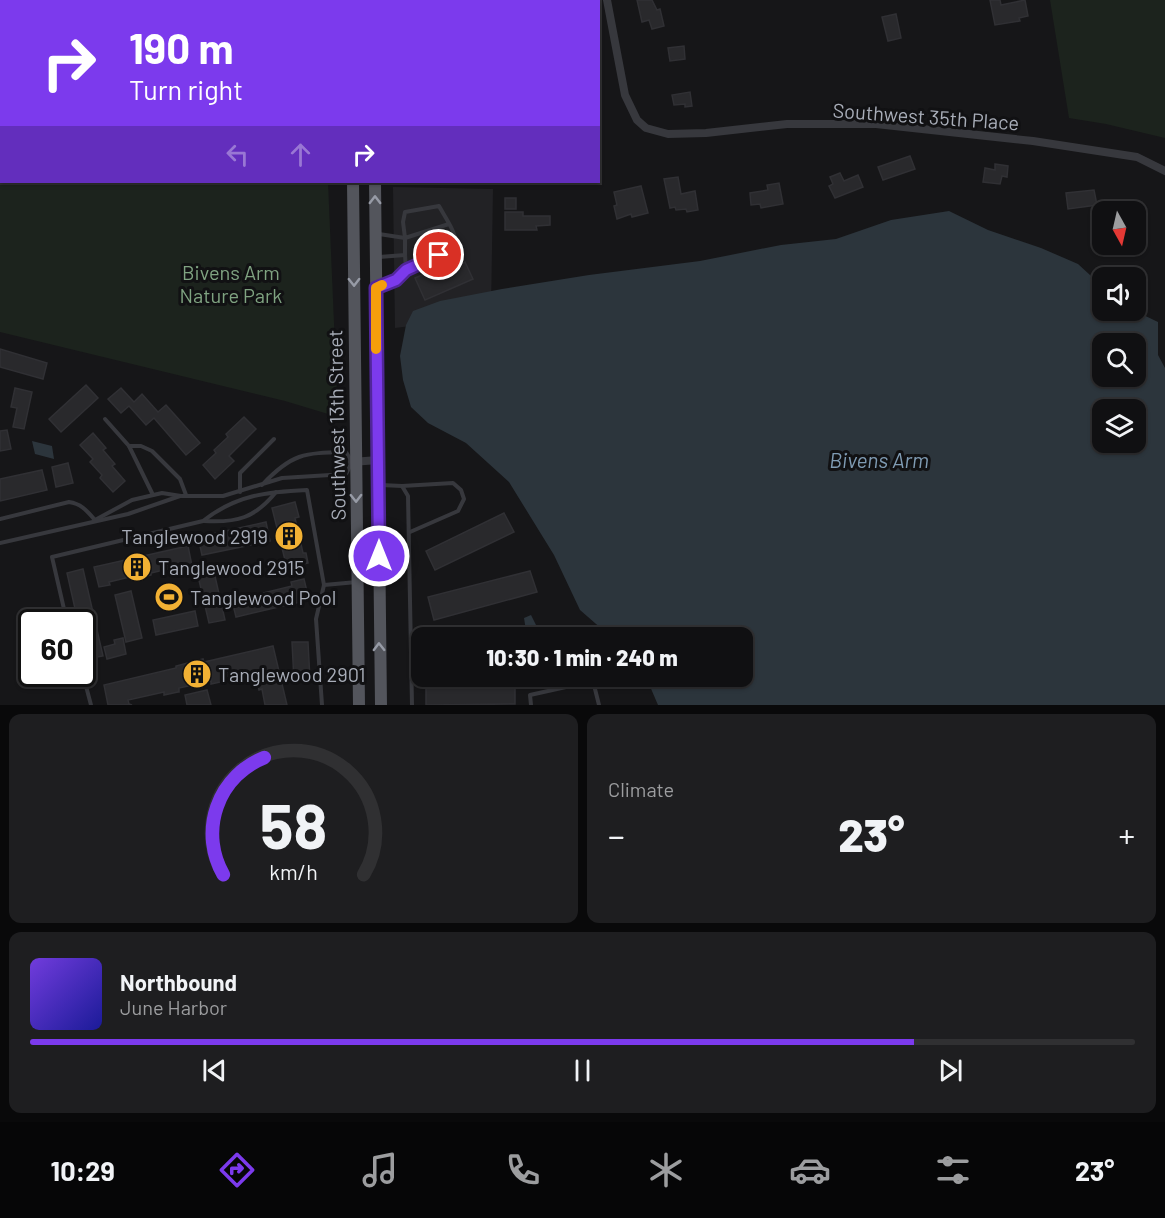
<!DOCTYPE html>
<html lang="en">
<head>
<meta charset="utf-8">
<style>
  :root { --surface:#101012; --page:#1e1e20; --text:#f1f3f6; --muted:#9c9d9f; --line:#303032; --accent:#7c3aed }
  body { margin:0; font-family:Barlow,sans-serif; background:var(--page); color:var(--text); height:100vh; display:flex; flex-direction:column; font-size:22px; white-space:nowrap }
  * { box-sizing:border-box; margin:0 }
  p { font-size:20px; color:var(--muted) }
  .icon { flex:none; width:33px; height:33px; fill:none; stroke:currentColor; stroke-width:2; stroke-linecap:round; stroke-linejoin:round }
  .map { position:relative; height:705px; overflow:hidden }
  .side { display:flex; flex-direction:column; gap:9px; padding:9px; background:#09090a; flex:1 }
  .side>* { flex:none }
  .hud { position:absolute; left:0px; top:0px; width:600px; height:183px; box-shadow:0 2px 4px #0004,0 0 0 2px var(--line); background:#7c3aed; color:#fff; overflow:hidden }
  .needle { width:39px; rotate:172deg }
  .controls { position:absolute; left:1092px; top:201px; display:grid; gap:12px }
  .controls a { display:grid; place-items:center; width:54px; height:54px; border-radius:12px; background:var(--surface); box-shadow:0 2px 4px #0004,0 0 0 2px var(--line); font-size:30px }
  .speed { position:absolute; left:18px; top:609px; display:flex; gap:12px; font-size:30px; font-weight:700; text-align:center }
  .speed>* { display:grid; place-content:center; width:78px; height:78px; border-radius:50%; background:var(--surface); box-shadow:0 2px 4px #0004,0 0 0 2px var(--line); line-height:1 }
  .speed .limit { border:3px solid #111; border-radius:9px; background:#fff; color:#111 }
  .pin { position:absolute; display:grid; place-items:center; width:51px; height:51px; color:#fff; margin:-26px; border:3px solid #fff; border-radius:50%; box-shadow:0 2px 6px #0007 }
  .me { position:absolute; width:66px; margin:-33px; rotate:0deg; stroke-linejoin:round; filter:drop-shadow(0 0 4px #0008) }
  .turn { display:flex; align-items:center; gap:21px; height:126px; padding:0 30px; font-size:27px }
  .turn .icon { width:78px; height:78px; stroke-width:2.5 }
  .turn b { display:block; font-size:42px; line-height:51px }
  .lanes { display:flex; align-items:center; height:57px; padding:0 30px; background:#0003; justify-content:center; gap:30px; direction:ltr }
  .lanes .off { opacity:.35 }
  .big { font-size:45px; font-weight:800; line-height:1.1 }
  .side .widget { flex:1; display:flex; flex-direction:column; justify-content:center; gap:9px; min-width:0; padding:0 21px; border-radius:12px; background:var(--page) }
  .side .dial { align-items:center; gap:0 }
  .dial svg { height:156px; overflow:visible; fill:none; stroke:var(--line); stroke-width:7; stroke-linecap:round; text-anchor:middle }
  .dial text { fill:var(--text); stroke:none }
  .song { display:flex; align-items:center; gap:18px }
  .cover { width:72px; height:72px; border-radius:9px; background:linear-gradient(135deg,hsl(260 70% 55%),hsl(240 70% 35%)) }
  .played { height:6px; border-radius:3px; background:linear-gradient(90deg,var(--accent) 80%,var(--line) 80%) }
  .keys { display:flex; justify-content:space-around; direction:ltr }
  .heat { display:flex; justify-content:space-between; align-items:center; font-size:33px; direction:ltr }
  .side .tiles { flex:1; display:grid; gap:9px; grid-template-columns:1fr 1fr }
  .widget:last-child { grid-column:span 2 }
  .trip { position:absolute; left:411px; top:627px; width:342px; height:60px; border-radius:12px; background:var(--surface); box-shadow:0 2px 4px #0004,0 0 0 2px var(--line); font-weight:800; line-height:60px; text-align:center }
  .tabs { display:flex; height:96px; justify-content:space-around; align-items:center; background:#060607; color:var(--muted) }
  .tabs .icon { width:42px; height:42px }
  .tabs .on { color:var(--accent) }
  .tabs b { font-size:27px; color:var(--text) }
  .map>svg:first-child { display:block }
  .built { fill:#222225 }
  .green { fill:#1c231d }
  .water { fill:#2c353c; fill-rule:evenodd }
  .building { fill:#29292c; stroke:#303034; stroke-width:1.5 }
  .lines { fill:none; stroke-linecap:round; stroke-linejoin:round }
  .lane { stroke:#37383d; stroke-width:4 }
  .street { stroke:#37383d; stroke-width:8 }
  .primary { stroke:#53555c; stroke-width:12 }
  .oneway { stroke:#979ba6 }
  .route-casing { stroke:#51269a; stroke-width:15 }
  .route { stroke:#7c3aed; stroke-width:10 }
  .slow { stroke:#f59e0b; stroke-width:10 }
  .labels { text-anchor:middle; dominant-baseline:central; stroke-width:6; stroke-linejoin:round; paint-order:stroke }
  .street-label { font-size:20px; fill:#a8adb8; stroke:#111113 }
  .park-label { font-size:20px; fill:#7fa381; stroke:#111113 }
  .poi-label { font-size:20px; fill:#a8adb8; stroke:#111113; text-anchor:start }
  .water-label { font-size:21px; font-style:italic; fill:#7f9bb3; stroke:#111113 }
</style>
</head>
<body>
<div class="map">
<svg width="1165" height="705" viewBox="0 0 1165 705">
  <rect width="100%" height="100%" fill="#161618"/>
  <polygon class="built" points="393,187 493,189 491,309 411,326 395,328"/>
  <g class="green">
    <polygon points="0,0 168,1 2,2 2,182 328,182 338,417 285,401 0,332"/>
    <polygon points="1050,0 1165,0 1165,138 1106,124 1069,118"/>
  </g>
  <g class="water">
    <path d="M949,211L988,230L1041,248L1078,264L1102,286V310L1135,311L1158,322V355L1165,368V705H658L646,677L742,676V638L611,637L580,610L554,555L509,482L466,443L428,423L411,407L403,380L400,356L406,325L413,311L440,301L502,289L589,275L700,261L781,245L836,239L891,220ZM1102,344H1136V376H1102ZM1102,410H1136V442H1102Z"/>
    <polygon points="32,441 52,446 54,459 35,454"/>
    <polygon points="179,589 181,601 159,605 157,594"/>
    <polygon points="531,615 542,637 527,637 524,618"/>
  </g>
  <g class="building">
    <polygon points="274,0 318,0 268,2"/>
    <polygon points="637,0 652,0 657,10 660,9 664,26 652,29 649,20 642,22"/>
    <polygon points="990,0 1000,0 1001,5 1025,0 1028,16 1019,18 1020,21 995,25"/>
    <polygon points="896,14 901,38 888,41 882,17"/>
    <polygon points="684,46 685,59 670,61 668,48"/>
    <polygon points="690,92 692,106 685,107 685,104 674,105 672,95"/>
    <polygon points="910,156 915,169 883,180 878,167"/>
    <polygon points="995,164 1008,166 1007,177 1002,176 1000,184 983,182 985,168 995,170"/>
    <polygon points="840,173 844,181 858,175 863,187 835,198 829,186 833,184 830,177"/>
    <polygon points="678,177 681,194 695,191 698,210 687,212 686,209 676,210 675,207 670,208 664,179"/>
    <polygon points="779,183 783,204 761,208 760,204 751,205 750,193 768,190 767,185"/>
    <polygon points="641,186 648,213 632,217 631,214 617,219 614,206 617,205 614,192"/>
    <polygon points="1094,190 1097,205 1068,209 1066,193"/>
    <rect x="505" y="198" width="11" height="11"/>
    <polygon points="505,212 523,212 523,216 550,216 550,225 536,226 537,230 505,230"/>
    <polygon points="465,262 473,279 425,300 415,278 443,266 445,271"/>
    <polygon points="0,349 47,363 43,379 0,367"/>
    <polygon points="86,385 98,398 61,432 49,419"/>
    <polygon points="15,388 32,392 24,429 13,427 17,408 11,407"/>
    <polygon points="121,388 134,402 142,394 158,412 166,405 200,443 186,455 154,418 146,425 129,406 121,413 108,399"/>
    <polygon points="244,417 256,429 229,456 234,461 215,479 203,465 216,453 214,450 228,437 226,434"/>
    <polygon points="7,430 11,449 0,451 0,431"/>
    <polygon points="93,433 106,448 103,450 115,464 112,466 125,481 113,492 100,478 102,475 90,462 93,459 80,445"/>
    <polygon points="68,463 73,483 56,487 52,467"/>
    <polygon points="42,470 47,490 0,501 0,479"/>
    <polygon points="295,502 299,517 295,518 303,553 306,553 308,563 287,568 272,508"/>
    <polygon points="504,513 514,532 435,570 426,551"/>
    <polygon points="266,522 270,541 202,555 198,537"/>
    <polygon points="188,546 192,566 180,568 180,566 151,573 151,575 139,578 138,575 109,582 110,585 99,587 94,567"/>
    <polygon points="83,569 103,656 87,659 82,641 82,622 78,622 67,573"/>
    <polygon points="530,571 537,592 434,620 428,597"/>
    <polygon points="214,572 225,620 209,623 198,576"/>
    <polygon points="304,579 309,600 236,617 231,596 242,594 243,598 292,586 291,582"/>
    <polygon points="131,591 142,638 126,642 115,595"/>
    <polygon points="195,611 198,626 156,635 153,620"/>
    <polygon points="123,638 126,654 107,659 104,647 115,644 114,640"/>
    <polygon points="292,642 308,642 310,680 294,681"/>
    <polygon points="273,646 287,705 265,705 262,689 259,690 256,678 259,677 258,671 225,678 225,681 211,684 211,681 179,688 179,692 178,692 164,695 164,692 128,700 129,704 132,705 108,705 104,685 176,668 176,666 203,659 204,662"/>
    <polygon points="426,676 515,676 515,704 426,705"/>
    <polygon points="207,690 211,705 187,705 185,695"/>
  </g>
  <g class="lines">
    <g class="lane">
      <polyline points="406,0 406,2"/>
      <polyline points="464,0 464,2"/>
      <polyline points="405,255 406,270"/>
      <polyline points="379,257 405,255 405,238 379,234"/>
      <path d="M379,286L396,280L406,270L456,247C457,233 446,219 439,206L405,212L403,222L405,238L449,224"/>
      <polyline points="105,419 129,446 141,446 152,451 180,479 186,495"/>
      <polyline points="129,446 153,495"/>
      <polyline points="381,485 402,486 408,496 412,705"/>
      <polyline points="402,486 453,483 461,490 464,499 458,511 410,532"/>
      <polyline points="240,492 240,473 274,439"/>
      <path d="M0,519L69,502C82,504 87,511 95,520"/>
      <path d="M95,520L132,500L162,493L181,496H223L282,478L346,474L352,462L346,452C304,453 292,453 262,485"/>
      <path d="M204,521C237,523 255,518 276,492"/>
      <polyline points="0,543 128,514 180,496"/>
      <polyline points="324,585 357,582"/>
      <path d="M67,622L52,557L203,521C236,495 266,492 307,490L324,585L316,619L322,705"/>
      <polyline points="82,671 91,705"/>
      <polyline points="531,705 530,695 593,681 599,705"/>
    </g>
    <g class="street">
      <polyline points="607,0 625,95 637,120 646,128 668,134 706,133 787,124 876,124 1033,141 1137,157 1165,171"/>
      <polyline points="352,462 378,460"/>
    </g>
    <g class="primary">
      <polyline points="351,0 351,2"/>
      <polyline points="373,0 373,2"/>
      <polyline points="353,182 359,705"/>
      <polyline points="375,182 381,705"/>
    </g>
  </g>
  <defs><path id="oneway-chevron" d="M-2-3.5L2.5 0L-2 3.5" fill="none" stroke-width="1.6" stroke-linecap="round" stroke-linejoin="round" transform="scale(1.5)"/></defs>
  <g class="oneway">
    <use href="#oneway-chevron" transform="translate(375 200) rotate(-90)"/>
    <use href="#oneway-chevron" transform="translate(354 282) rotate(89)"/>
    <use href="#oneway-chevron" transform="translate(356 498) rotate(89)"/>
    <use href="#oneway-chevron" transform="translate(379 647) rotate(-91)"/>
  </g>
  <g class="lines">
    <g class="route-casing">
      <polyline id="route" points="379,556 376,288 396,280 406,270 439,255"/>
    </g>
    <use href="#route" class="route"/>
    <polyline class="slow" points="376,349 376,288 382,285"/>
  </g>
  <defs>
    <g id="building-disc" transform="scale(1.5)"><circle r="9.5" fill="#f2b134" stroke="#111113"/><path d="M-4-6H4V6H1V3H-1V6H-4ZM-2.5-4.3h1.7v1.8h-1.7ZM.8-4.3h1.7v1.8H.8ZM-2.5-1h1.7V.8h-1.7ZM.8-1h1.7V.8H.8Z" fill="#111"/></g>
    <g id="stadium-disc" transform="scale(1.5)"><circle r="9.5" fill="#f2b134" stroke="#111113"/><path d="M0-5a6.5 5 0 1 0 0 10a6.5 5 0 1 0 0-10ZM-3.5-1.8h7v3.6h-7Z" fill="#111"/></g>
  </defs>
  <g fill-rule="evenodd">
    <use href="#building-disc" x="289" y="536"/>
    <use href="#building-disc" x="137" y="567"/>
    <use href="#stadium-disc" x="169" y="597"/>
    <use href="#building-disc" x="197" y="674"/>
  </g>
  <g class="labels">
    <g class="street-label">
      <text transform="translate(926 116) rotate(4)">Southwest 35th Place</text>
      <text transform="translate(336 425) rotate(-91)">Southwest 13th Street</text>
    </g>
    <g class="park-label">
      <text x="231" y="272">Bivens Arm<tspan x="231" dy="23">Nature Park</tspan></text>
    </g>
    <g class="poi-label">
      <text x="268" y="536" text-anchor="end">Tanglewood 2919</text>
      <text x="158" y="567">Tanglewood 2915</text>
      <text x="190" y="597">Tanglewood Pool</text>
      <text x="218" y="674">Tanglewood 2901</text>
    </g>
    <g class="water-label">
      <text x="879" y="459">Bivens Arm</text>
    </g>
  </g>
</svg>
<div class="controls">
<a><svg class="needle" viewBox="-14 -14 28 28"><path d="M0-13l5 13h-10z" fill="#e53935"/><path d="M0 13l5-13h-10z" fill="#9c9d9f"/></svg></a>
<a><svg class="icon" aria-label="sound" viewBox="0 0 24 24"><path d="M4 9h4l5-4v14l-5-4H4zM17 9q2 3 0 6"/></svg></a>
<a><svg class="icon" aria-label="search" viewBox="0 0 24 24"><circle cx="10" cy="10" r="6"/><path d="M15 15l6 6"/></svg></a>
<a><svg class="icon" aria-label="layers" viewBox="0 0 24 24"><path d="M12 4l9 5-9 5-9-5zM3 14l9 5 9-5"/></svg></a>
</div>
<div class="speed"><div class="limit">60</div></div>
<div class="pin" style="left:439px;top:255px;background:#d93025"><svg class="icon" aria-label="arrive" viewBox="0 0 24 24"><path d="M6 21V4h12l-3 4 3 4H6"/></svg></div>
<svg class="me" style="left:379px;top:556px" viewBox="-20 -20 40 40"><circle r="17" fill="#7c3aed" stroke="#fff" stroke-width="3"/><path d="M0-11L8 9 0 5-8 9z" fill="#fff"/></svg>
<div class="trip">10:30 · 1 min · 240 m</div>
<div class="hud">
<div class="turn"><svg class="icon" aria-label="right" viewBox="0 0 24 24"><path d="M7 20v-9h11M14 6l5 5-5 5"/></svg><div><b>190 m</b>Turn right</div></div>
<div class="lanes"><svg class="icon off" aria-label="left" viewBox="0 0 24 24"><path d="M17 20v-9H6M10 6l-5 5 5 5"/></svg><svg class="icon off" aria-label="ahead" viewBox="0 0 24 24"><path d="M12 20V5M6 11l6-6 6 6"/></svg><svg class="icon" aria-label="right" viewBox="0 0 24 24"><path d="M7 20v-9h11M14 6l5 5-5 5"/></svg></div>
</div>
</div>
<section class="side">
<div class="tiles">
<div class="widget dial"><svg viewBox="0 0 100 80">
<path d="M14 69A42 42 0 1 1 86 69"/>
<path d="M14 69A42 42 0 0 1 35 9" stroke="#7c3aed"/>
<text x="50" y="56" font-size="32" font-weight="700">58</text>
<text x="50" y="72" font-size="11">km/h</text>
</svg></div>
<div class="widget"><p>Climate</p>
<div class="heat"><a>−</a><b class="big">23°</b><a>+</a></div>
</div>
<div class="widget">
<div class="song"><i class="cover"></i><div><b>Northbound</b><p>June Harbor</p></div></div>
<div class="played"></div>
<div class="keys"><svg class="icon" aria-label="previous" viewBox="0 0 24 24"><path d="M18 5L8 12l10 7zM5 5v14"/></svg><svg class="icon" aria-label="pause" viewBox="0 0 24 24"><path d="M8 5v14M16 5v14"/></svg><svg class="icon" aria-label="next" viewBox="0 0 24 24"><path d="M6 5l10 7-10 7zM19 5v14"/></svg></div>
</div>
</div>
</section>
<nav class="tabs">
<b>10:29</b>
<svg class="icon on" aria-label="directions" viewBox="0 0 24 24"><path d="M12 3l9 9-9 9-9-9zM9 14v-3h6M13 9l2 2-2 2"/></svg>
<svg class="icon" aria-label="music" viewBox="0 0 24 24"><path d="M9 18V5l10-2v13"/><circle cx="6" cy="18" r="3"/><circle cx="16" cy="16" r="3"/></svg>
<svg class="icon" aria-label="phone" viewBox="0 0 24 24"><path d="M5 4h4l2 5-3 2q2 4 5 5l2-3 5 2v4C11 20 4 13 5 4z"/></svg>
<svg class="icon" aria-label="climate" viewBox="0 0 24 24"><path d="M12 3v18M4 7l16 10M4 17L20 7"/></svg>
<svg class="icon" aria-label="car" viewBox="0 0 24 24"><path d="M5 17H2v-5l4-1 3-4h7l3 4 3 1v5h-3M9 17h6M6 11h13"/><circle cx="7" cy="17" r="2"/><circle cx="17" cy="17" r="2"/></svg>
<svg class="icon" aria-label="filters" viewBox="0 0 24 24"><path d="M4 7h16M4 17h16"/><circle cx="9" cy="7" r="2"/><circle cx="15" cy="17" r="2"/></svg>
<b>23°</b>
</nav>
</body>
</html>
